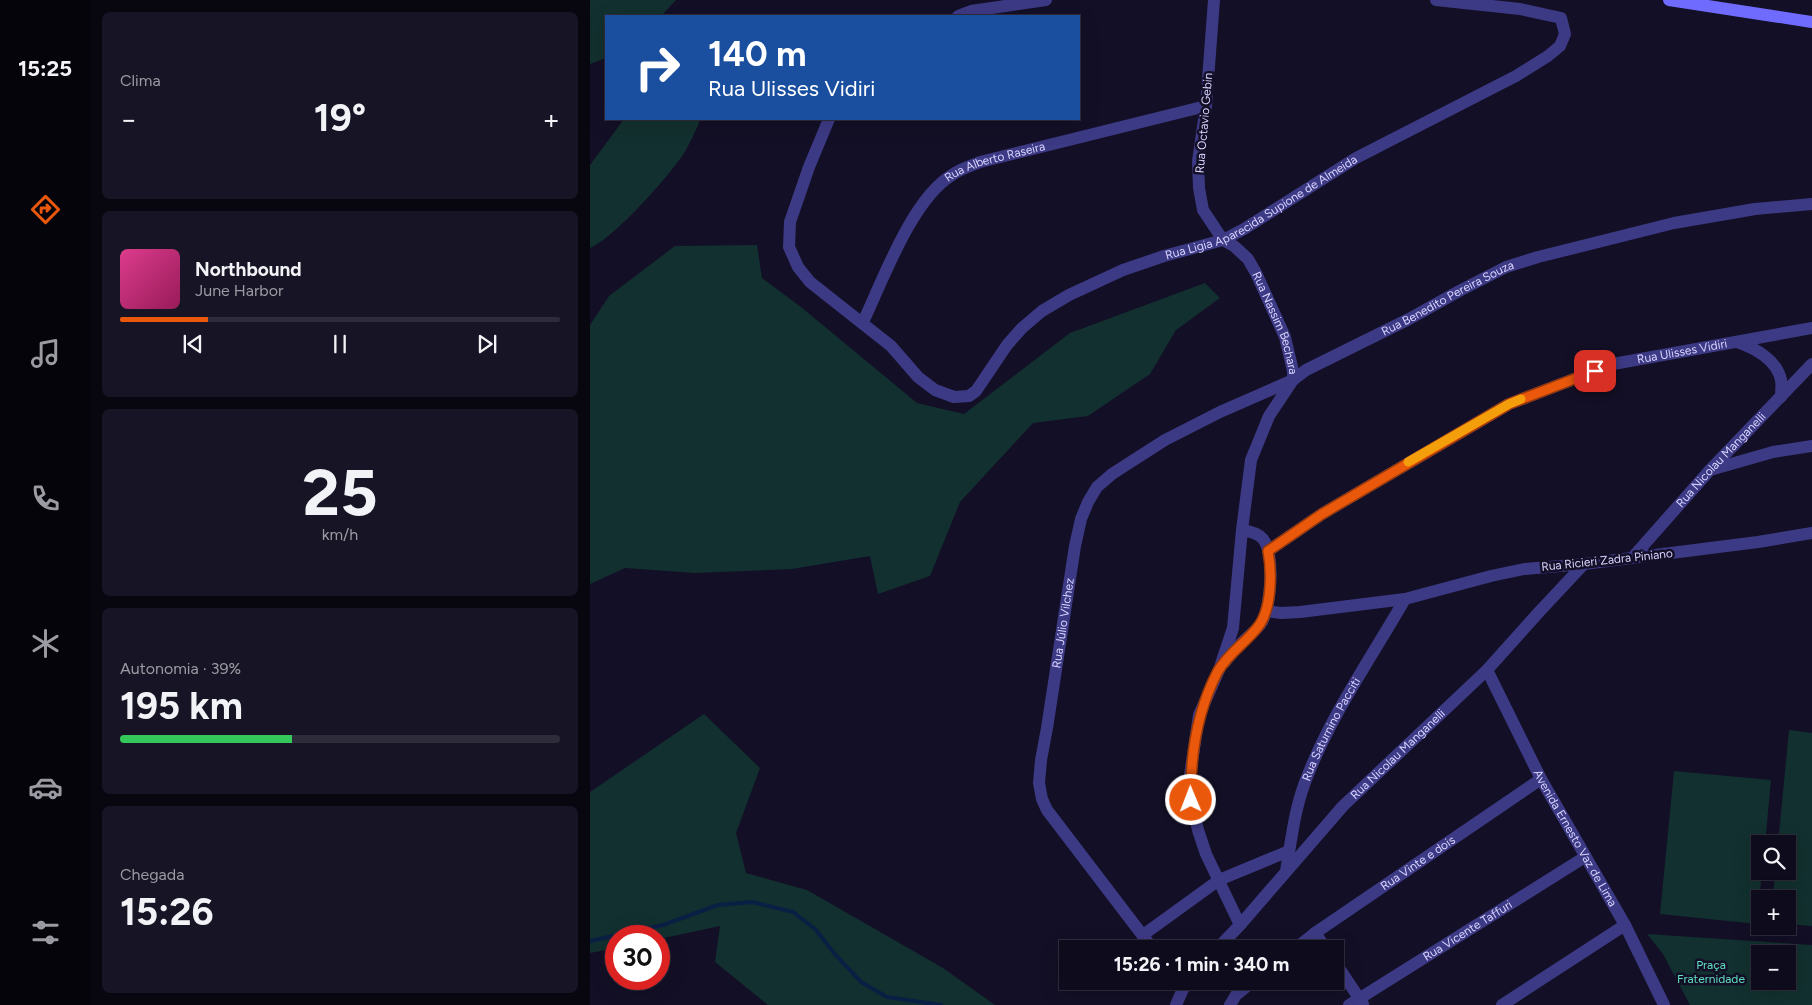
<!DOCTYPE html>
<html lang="pt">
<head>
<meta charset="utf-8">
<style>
  :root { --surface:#0e0b1c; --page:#171425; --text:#f1f3f6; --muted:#9b9ba3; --line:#2e2b3b; --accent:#ea580c }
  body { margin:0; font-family:Figtree,sans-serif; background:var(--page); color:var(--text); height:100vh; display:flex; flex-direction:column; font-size:19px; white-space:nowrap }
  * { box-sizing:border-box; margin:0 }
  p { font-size:16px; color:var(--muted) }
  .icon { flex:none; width:28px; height:28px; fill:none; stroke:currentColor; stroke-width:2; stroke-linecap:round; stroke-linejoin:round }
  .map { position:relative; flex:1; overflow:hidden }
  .details { display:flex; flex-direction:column; gap:12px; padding:12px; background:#08060f; width:500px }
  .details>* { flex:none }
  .hud { position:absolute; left:15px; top:15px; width:475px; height:105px; border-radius:0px; box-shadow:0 5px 20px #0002,0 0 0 1px var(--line); background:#1a4fa0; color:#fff; overflow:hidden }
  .controls { position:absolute; left:1161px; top:835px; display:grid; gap:10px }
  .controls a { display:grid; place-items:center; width:45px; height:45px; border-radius:0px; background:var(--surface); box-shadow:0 5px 20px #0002,0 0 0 1px var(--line); font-size:25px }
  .speed { position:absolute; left:15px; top:925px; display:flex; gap:10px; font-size:25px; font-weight:700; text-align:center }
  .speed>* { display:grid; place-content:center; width:65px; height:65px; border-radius:50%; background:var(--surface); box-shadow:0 5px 20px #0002,0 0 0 1px var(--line); line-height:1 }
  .speed .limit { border:8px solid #d22; background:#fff; color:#111 }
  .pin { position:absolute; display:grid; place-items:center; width:42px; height:42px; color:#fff; margin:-21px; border-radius:10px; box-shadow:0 2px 8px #0006 }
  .me { position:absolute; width:55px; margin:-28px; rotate:359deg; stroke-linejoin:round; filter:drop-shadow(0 0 4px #0008) }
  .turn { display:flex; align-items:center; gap:18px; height:105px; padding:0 20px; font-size:22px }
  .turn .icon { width:65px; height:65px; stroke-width:2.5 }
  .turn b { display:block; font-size:35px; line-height:42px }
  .big { font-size:38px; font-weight:700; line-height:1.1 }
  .details .widget { flex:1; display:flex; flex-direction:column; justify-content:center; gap:8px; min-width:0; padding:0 18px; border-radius:8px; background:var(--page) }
  .details .dial { align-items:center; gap:0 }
  .dial b { font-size:65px; line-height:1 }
  .song { display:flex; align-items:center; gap:15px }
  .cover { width:60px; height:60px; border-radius:8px; background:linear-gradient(135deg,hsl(330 70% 55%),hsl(330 70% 35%)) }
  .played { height:5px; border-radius:2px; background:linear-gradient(90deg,var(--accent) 20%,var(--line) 20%) }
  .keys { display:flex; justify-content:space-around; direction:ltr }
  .heat { display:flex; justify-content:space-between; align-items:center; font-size:28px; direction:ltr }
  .charge { height:8px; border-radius:4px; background:linear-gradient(90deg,#34c759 39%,var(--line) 0) }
  .trip { position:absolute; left:469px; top:940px; width:285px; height:50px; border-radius:0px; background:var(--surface); box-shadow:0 5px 20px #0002,0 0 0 1px var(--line); font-weight:700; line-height:50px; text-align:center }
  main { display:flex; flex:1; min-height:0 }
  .dock { display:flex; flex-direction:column; width:90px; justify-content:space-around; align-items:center; background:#06040b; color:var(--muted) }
  .dock .icon { width:35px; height:35px }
  .dock .on { color:var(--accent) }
  .dock b { font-size:22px; color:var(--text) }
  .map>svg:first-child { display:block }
  .green { fill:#12302f; fill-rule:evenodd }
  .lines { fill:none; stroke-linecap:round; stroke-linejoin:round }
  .stream { stroke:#0a1f44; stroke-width:4 }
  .minor { stroke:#3d3a85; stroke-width:12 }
  .tertiary { stroke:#3d3a85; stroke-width:12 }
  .secondary { stroke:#6f6bff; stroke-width:12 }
  .route-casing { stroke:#983908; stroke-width:12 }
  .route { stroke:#ea580c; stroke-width:9 }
  .slow { stroke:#f59e0b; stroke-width:9 }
  .labels { text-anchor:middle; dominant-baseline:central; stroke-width:5; stroke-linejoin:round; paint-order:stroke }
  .street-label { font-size:12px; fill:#d9d4ff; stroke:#130f26 }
  .park-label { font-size:12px; fill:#5fe0c0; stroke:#130f26 }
</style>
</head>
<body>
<main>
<nav class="dock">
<b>15:25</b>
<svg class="icon on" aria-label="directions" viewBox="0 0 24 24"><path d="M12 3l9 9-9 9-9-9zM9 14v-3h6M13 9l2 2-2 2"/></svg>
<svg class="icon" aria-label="music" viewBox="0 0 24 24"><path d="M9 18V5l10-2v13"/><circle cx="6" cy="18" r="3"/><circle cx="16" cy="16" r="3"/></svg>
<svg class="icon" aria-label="phone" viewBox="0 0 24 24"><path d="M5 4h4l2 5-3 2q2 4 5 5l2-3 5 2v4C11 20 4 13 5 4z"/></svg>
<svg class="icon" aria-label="climate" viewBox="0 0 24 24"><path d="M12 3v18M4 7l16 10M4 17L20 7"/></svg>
<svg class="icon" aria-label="car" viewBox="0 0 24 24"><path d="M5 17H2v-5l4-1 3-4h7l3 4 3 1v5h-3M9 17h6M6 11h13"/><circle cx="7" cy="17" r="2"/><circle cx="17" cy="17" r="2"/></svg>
<svg class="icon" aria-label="filters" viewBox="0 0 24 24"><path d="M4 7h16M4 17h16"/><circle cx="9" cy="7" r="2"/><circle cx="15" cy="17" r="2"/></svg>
</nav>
<section class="details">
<div class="widget"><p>Clima</p>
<div class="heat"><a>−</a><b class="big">19°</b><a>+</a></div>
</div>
<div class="widget">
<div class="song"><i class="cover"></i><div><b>Northbound</b><p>June Harbor</p></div></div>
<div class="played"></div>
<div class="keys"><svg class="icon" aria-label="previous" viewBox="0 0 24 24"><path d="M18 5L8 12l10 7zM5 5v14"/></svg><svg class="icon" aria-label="pause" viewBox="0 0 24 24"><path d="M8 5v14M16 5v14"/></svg><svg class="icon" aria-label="next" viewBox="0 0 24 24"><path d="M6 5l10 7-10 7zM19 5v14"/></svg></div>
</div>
<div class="widget dial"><b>25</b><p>km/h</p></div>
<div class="widget"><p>Autonomia · 39%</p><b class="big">195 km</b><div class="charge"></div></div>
<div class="widget"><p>Chegada</p><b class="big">15:26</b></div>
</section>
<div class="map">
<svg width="1222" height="1005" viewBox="0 0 1222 1005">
  <rect width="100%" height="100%" fill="#130f26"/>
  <g class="green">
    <polygon points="0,0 86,0 71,16 16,16 16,58 0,64"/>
    <path d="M34,119H109V123C104,134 99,145 93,155C76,179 26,236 0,248V165Z"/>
    <polygon points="167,245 172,278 211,307 327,403 374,414 480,333 615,283 630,298 586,330 560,374 498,416 443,423 370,502 340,576 288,594 280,556 202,569 105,573 35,568 0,584 0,325 19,296 85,246"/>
    <polygon points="114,714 170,768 146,833 156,873 217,890 353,968 405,1005 178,1005 125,962 130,926 69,939 69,936 26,936 26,948 0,953 0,792"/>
    <polygon points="1199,730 1222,733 1222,926 1198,924 1198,899 1183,899 1185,871 1198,871 1198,844 1188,844"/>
    <polygon points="1084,771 1181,780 1175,844 1170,844 1170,871 1172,871 1167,924 1070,914"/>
    <path d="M1057,934L1222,945V1005H1100L1073,954ZM1170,954H1198V981H1170Z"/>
  </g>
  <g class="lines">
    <polyline class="stream" points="0,941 73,925 128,905 162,902 203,912 225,929 244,953 271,982 297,997 351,1005"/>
    <g class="minor">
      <path id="s1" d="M624,0L616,106L608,161L609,188L613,210L633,240L644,246L658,259L666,273L695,337L703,371V380L679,416L661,460L652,530L643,628L629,670L609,715L600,775L601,800L608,830L616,854L650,925"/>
      <polyline points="368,16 381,11 456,0"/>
      <path id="s2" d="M239,119L219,167L200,222L199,247L208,267L220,282L301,346L328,377L345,390L364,397L379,396L386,391L417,345L432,328L452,311L479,295L533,270L574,256L633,240L654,229L766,158L926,76L958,56L970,46L975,34L971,18L930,9L846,0"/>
      <path id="s3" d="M273,322C293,280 322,199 362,175C370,169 381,166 390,162L616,106"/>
      <path d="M1147,342C1165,348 1187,360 1191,380C1192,385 1191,391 1191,397"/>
      <polyline points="1120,470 1183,452 1222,446"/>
      <path id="s4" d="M678,551L732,514L919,404L1023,364L1222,328"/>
      <path id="s5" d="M1043,557L1119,471L1222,364"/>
      <polyline points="676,611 691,613 710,612 815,599 901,576 934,569 994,564"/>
      <path d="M635,662C639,657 643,651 648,647C655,638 666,632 672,622C681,604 685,555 673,539C668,533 659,531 652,530"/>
      <path id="s6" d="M696,871C701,842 704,813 714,785C738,719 780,660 815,599"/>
      <polyline points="725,933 736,949"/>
      <polyline points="553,935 629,880 699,851"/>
      <path id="s7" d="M563,949L457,810L452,799L449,783L451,760L457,728L485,546L491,519L498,502L507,487L522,474L575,440L630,412L703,380L716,370L819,319L871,290L916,267L948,257L1084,223L1165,209L1222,204"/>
      <path id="s8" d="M705,949L725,933L951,779"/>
      <polyline points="745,962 773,1004"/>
      <polyline points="640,1005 646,995 663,981"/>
      <path id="s9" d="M759,1005L995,857"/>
      <polyline points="912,1005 1035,925"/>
    </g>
    <g class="tertiary">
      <path id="s10" d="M897,670L951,779L1035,925L1074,1005"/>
      <path id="s11" d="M627,949L650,925L753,806L897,670L949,612L994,564L1168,542L1222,533"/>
      <polyline points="586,1005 593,989 600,981"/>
    </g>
    <polyline class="secondary" points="1079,0 1222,22"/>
  </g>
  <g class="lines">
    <g class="route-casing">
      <path id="route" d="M601,800C600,755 607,711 628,671C638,654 655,643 667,628C682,611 682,572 678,551L732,514L919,404L1005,371"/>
    </g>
    <use href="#route" class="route"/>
    <polyline class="slow" points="818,462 919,404 931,399"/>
  </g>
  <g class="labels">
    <g class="street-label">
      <text transform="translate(614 123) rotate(-85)">Rua Octavio Gebin</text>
      <text stroke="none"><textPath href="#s3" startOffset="219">Rua Alberto Raseira</textPath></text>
      <text stroke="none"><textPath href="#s2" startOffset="734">Rua Ligia Aparecida Supione de Almeida</textPath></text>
      <text stroke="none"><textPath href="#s7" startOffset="906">Rua Benedito Pereira Souza</textPath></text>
      <text stroke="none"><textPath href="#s1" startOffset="349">Rua Nassim Bechara</textPath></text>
      <text stroke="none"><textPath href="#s4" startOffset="464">Rua Ulisses Vidiri</textPath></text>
      <text stroke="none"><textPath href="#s5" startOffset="131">Rua Nicolau Manganelli</textPath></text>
      <text transform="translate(1017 560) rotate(-6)">Rua Ricieri Zadra Piniano</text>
      <text stroke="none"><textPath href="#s7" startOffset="365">Rua Júlio Vilchez</textPath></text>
      <text stroke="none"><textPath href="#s6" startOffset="150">Rua Saturnino Pacciti</textPath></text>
      <text stroke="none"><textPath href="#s11" startOffset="266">Rua Nicolau Manganelli</textPath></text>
      <text stroke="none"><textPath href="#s10" startOffset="190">Avenida Ernesto Vaz de Lima</textPath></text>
      <text stroke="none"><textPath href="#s8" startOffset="150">Rua Vinte e dois</textPath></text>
      <text stroke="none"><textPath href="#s9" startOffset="140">Rua Vicente Taffuri</textPath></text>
    </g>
    <g class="park-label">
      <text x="1121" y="965">Praça<tspan x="1121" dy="14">Fraternidade</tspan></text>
    </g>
  </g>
</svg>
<div class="controls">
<a><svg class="icon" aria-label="search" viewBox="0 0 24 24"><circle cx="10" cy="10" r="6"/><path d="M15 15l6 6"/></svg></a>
<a>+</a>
<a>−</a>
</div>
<div class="speed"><div class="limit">30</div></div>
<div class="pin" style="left:1005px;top:371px;background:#d93025"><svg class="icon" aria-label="arrive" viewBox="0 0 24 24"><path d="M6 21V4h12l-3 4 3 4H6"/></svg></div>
<svg class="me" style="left:601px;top:800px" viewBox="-20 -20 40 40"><circle r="17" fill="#ea580c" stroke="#fff" stroke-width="3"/><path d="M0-11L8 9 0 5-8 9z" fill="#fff"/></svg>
<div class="trip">15:26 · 1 min · 340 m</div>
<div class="hud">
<div class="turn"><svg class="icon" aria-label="right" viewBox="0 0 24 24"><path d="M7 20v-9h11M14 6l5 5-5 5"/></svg><div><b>140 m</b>Rua Ulisses Vidiri</div></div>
</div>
</div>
</main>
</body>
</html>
